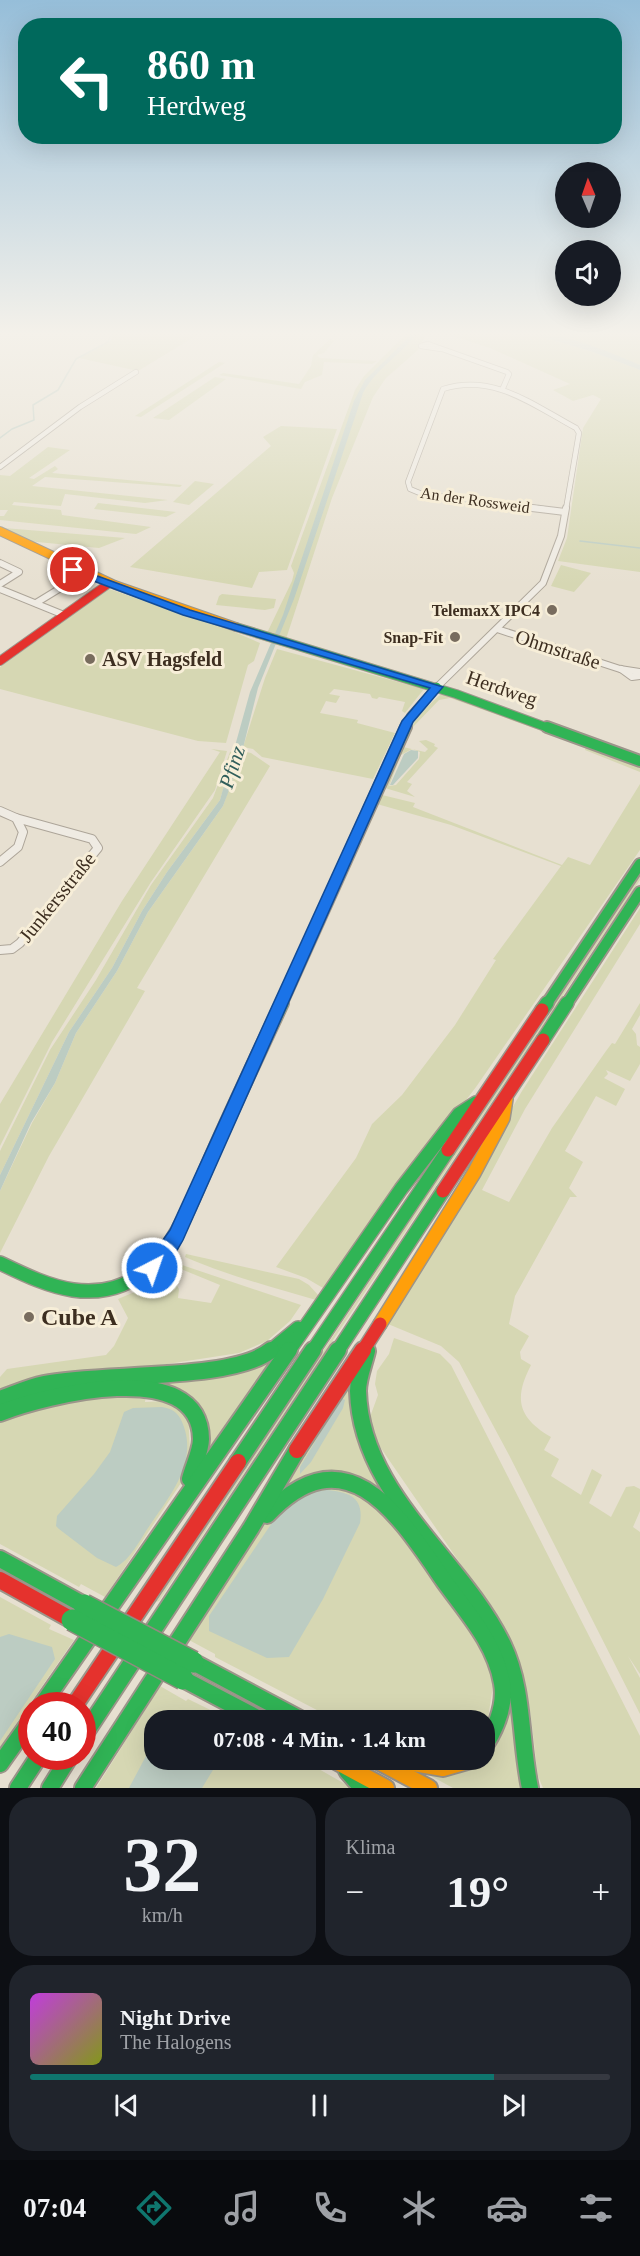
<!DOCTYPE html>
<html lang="de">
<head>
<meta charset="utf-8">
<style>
  :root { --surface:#171b24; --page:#20242c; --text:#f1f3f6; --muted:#9ea1a6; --line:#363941; --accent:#0f766e }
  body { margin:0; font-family:Georgia,serif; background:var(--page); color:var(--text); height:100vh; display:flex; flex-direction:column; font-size:22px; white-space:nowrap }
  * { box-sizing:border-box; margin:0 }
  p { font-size:20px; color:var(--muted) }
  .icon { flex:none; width:33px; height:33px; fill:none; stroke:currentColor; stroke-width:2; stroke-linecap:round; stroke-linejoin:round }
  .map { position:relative; height:1788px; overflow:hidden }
  .details { display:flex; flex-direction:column; gap:9px; padding:9px; background:#0d0f14; flex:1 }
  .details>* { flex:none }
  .guide { position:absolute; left:18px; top:18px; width:604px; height:126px; border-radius:24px; box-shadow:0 6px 24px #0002; background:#00695c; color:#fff; overflow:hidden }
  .needle { width:39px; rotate:358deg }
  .buttons { position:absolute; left:555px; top:162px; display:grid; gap:12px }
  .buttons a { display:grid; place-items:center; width:66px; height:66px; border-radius:50%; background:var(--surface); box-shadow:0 6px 24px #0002; font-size:30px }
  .speed { position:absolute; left:18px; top:1692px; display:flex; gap:12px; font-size:30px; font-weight:700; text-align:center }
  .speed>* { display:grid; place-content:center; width:78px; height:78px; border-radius:50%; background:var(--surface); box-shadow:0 6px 24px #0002; line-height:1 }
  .speed .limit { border:9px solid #d22; background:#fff; color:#111 }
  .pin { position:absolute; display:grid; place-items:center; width:51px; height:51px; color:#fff; margin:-26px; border:3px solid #fff; border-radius:50%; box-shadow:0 2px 6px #0007 }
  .me { position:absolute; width:66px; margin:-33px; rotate:41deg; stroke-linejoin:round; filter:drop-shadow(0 0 4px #0008) }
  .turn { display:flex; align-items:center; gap:21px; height:126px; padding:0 30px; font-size:27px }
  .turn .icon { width:78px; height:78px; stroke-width:2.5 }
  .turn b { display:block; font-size:42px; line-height:51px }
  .big { font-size:45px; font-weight:700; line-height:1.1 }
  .details .widget { flex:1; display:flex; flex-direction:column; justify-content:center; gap:9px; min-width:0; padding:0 21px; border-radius:24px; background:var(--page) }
  .details .dial { align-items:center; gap:0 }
  .dial b { font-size:78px; line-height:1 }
  .song { display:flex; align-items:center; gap:18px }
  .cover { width:72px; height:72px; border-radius:9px; background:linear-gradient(135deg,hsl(290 70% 55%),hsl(70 70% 35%)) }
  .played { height:6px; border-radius:3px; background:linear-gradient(90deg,var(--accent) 80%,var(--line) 80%) }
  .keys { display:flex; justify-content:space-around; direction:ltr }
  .heat { display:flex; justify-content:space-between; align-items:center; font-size:33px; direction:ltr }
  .details .tiles { flex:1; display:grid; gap:9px; grid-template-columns:1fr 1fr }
  .widget:last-child { grid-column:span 2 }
  .trip { position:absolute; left:144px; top:1710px; width:351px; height:60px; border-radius:24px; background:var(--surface); box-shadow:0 6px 24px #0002; font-weight:700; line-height:60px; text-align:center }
  .menu { display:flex; height:96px; justify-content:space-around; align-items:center; background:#090b0e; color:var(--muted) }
  .menu .icon { width:42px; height:42px }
  .menu .current { color:var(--accent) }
  .menu b { font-size:27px; color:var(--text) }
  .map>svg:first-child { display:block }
  .green { fill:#d6d7b3; fill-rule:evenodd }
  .water { fill:#bcccc2 }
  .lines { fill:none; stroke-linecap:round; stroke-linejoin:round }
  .stream { stroke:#bcccc2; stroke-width:1.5 }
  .street-far2-casing { stroke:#ada599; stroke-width:6 }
  .street-far1-casing { stroke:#ada599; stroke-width:8 }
  .street-casing { stroke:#ada599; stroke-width:10 }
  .fast-far3-casing { stroke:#9c958a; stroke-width:10 }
  .fast-far2-casing { stroke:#9c958a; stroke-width:14 }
  .fast-far1-casing { stroke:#9c958a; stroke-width:16 }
  .fast-casing { stroke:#9c958a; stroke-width:20 }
  .slow-far2-casing { stroke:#9c958a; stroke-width:10 }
  .slow-far1-casing { stroke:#9c958a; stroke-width:16 }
  .slow-casing { stroke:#9c958a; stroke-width:20 }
  .jam-far2-casing { stroke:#9c958a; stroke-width:10 }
  .jam-far1-casing { stroke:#9c958a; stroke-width:16 }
  .jam-casing { stroke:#9c958a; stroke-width:20 }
  .street-far2 { stroke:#efebe3; stroke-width:4.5 }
  .street-far1 { stroke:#efebe3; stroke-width:6 }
  .street { stroke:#efebe3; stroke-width:8 }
  .fast-far3 { stroke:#30b455; stroke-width:8 }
  .fast-far2 { stroke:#30b455; stroke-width:10 }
  .fast-far1 { stroke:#30b455; stroke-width:13 }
  .fast { stroke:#30b455; stroke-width:16 }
  .slow-far2 { stroke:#ff9f0a; stroke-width:8 }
  .slow-far1 { stroke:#ff9f0a; stroke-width:13 }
  .slow { stroke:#ff9f0a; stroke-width:16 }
  .jam-far2 { stroke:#e5322d; stroke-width:8 }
  .jam-far1 { stroke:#e5322d; stroke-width:13 }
  .jam { stroke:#e5322d; stroke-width:16 }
  .fast-bridge-casing { stroke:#928b80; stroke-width:24; stroke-linecap:butt }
  .fast-bridge { stroke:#30b455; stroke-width:21 }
  .route { fill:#1a73e8; stroke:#114b97; stroke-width:1.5 }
  .poi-dot { fill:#786c5e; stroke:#f7eed8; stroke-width:2 }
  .labels { text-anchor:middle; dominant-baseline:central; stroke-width:6; stroke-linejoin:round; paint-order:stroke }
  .far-street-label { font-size:16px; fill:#3d2e20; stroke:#f7eed8 }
  .far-poi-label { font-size:16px; font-weight:bold; fill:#3d2e20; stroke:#f7eed8; text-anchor:end }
  .street-label { font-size:20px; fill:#3d2e20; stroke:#f7eed8 }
  .poi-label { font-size:20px; font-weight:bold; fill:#3d2e20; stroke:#f7eed8; text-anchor:start }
  .water-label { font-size:21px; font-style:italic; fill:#2f5d5a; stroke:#f7eed8 }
  .near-poi-label { font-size:24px; font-weight:bold; fill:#3d2e20; stroke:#f7eed8; text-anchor:start }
</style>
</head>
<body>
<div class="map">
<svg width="640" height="1788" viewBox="0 0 640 1788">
  <rect width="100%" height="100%" fill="#e7e0d1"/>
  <g class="green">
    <polygon points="113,334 199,334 138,371 79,358 110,342"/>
    <polygon points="406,334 426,334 418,350 386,378 373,397 332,498 286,639 267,633 292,581 294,573 291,566 355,390 364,376"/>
    <polygon points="447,334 532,334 593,352 640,370 640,572 558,561 567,538 583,428 601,399 593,395 573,401 553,390 570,384 490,348"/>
    <polygon points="545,334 640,334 640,365 592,347"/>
    <polygon points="330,339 334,341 324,353 317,355 320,358 377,361 372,364 324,362 322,375 305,382 301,389 219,375 223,373 299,384 311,366 313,355"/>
    <polygon points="219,362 225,363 141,417 135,416"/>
    <polygon points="215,377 226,379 169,420 153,418"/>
    <polygon points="281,426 337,429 287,570 259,572 252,588 130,567 271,446 263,437"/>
    <polygon points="48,447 70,450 29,478 34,479 55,466 58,469 52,473 182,485 180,487 45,477 32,486 168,500 145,503 65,494 61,506 14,502 12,505 61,510 62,515 151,527 136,534 0,520 0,516 4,516 8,510 0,510 0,475 10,476"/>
    <polygon points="195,481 214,484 189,505 173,502"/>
    <polygon points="98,503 176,512 166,517 94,509"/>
    <polygon points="4,528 125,538 99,548 27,541"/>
    <polygon points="561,565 591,573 574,592 551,586"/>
    <polygon points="109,589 218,625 260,643 254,661 248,665 226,743 198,741 0,689 0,667"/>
    <polygon points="222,594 276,599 274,608 265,610 216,605 219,596"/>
    <polygon points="277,649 424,689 405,713 402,711 405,702 379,697 377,699 372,698 370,694 334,689 329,694 340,696 336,703 326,701 320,713 358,720 357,723 395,733 373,779 262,757 253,749 243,747 265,678"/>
    <polygon points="440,695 444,695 520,719 640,765 640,772 585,750 586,747 450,698 439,700 411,729 417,716"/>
    <path d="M426,740L435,744L434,746L438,748L407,782L412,784L407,791L415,797L385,788L403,747L425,752L428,749L419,741ZM412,749L420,752L419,759L396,785L389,786L401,755Z"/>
    <polygon points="211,749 227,751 215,790 151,882 52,1042 0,1146 0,1104 122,901 220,752"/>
    <polygon points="235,750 220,800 167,872 142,911 112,968 69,1032 0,1175 0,1151 50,1050 96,980 151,885 213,798 230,752"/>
    <polygon points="242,751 251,753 270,766 137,988 145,991 49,1156 0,1253 0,1191 32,1123 55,1083 76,1033 117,971 148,912 223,806"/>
    <polygon points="640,784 640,850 476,1087 323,1288 306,1278 276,1267 356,1158 372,1124 402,1095 455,1025 496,960 493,959 561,866 451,825 377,804 382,795 415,803 413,807 562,865 568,857 590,865"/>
    <polygon points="640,875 640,880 159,1601 156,1602"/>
    <path d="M640,908V924L525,1109L482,1190L509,1202L552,1128L606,1051L612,1043L615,1044L640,1003V1015L632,1029L636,1034L637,1045L640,1047V1064L630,1081L606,1070L608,1074L604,1078L625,1089L616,1106L596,1096L565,1151L583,1162L569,1188L577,1197H570L515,1296L509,1324L529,1336L520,1352L521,1359L531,1365C514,1398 517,1417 551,1437L544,1450L559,1459L551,1476L581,1495L592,1469L602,1475L589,1503L611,1517L626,1487L634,1486L640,1489V1511L633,1527L640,1532V1674L628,1656L640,1678V1714L509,1455L459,1362L441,1346L388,1324L522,1091Z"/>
    <path d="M186,1254L299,1279L309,1285L319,1296L316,1300C272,1287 226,1275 185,1257Z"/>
    <path d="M170,1261L301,1305L290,1321L267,1341L239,1353L154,1366L37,1376L0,1390V1377L7,1369L106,1355L114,1346L128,1318L118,1299L144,1288L169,1266ZM176,1267L220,1285L211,1303L178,1298L179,1289L174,1281Z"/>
    <path d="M394,1338L440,1354L451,1365L640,1736V1788H543L538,1776C530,1715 531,1675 499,1620L376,1441L370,1417L378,1395L375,1384L377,1371L389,1354Z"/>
    <polygon points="279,1351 204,1463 173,1390 0,1403"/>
    <path d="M356,1364L352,1396L353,1414L365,1452L389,1490L478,1613L505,1662L512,1687L519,1761L525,1788H453L431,1776C438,1775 446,1777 454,1775C508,1758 518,1693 494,1645L404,1516L379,1492L354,1479L328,1475L302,1482L278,1494Z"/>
    <polygon points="126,1392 146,1395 145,1402 165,1401 188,1413 191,1468 105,1597 81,1584 79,1587 0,1544 0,1420 25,1405"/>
    <polygon points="328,1484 376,1500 468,1621 495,1673 485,1738 484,1720 336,1720 215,1657 215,1654 189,1640 266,1522 282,1504"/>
    <polygon points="0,1597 51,1625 49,1629 74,1640 0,1747"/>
    <polygon points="160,1686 186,1701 188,1699 231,1720 154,1720 154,1760 303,1760 352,1788 96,1788"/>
  </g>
  <g class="water">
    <path d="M412,334H417C400,355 376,369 363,393L294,599L258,688L239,764L223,806L148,912L117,971L76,1033L55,1083L31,1123L0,1191V1175L69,1032L112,968L142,911L167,872L220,800L250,692L283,615L354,401L365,380Z"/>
    <path d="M532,334C568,334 607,351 640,365V370L593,352Z"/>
    <polygon points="411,750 418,751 418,758 393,785 390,785 404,754"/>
    <polygon points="341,1398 345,1400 343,1408 311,1462 300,1474 300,1467"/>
    <path d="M162,1407C175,1409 180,1415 184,1427C197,1465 168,1498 148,1528C140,1540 130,1560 116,1567L97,1558L59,1529L56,1526L57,1516L94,1474L110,1452L124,1412L133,1408Z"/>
    <path d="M326,1490C349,1492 364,1497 360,1523L323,1599L289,1657L267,1658L209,1631V1616L282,1508L309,1493Z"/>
    <polygon points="9,1634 52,1647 55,1659 0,1741 0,1637"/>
    <polygon points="154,1741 154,1760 219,1760 202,1788 129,1788"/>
  </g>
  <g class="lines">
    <g class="stream">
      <polyline points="572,338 573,334"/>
      <polyline points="0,438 12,429 34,420 33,405 58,390 76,359 108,342 111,334"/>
      <polyline points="580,541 640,548"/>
    </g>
    <g class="street-far2-casing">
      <g id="street-far2">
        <polyline points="441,349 421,346 428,344 507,372 509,374 503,388"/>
        <polyline points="0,467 80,407 136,372"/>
        <path d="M544,509L422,494L410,489L408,482L443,389C494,373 533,405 576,428L579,433L566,509"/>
      </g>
    </g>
    <g class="street-far1-casing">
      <g id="street-far1">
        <polyline points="532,508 565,512"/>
        <polyline points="0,563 19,572 0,584"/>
        <polyline points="0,589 64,615"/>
        <polyline points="36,603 72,581 67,578"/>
        <polyline points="497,629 620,669 640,672"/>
        <polyline points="621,669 632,677 640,676"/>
        <polyline points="437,687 543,583 561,536 566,508"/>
      </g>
    </g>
    <g class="street-casing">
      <g id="street">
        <polyline points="0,811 16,818 23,832 18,847 0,862"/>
        <polyline points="0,950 12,949 20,943 98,848 92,839 16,818"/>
      </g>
    </g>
    <g class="fast-far3-casing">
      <g id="fast-far3">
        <polyline points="236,627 456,694 551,729"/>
        <polyline points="405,729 411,716 437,687"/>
      </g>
    </g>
    <g class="fast-far2-casing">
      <g id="fast-far2">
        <polyline points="547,727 640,761"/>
        <polyline points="281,1005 406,727"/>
        <polyline points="546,1005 640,864"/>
        <polyline points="566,1005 640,892"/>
      </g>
    </g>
    <g class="fast-far1-casing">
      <g id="fast-far1">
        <polyline points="542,1010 547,1003"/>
        <polyline points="543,1040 567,1003"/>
        <path d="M0,1263C23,1274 47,1286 73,1290C160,1302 185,1216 213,1153C235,1103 259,1053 282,1003"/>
        <polyline points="269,1352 298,1328"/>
        <polyline points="288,1352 401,1189 459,1114 476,1103"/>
        <polyline points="312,1352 448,1150"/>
        <polyline points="337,1352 443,1191"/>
      </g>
    </g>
    <g class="fast-casing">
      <g id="fast">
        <path d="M367,1351C364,1364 358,1378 358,1391C361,1495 461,1558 503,1645C524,1689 520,1741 530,1788"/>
        <path d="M0,1399C14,1394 29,1387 44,1384C98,1372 232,1382 271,1350"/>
        <path d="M0,1413C44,1396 200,1355 201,1439C201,1451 193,1467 190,1479"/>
        <polyline points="238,1462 313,1350"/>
        <path d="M267,1515C347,1430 400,1517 444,1581C467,1613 495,1643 502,1683C506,1706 496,1728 484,1747"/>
        <polyline points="0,1559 84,1605"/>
        <polyline points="193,1662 302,1720"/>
        <polyline points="183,1679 261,1720"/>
        <polyline points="41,1706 289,1350"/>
        <polyline points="82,1738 338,1350"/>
        <polyline points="0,1764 32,1719"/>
        <polyline points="347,1771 362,1788"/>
        <polyline points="18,1788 39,1756"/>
        <polyline points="50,1788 70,1756"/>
        <polyline points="83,1788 251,1528 297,1450"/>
      </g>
    </g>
    <g class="slow-far2-casing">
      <polyline id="slow-far2" points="0,531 115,585 236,627"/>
    </g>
    <g class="slow-far1-casing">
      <polyline id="slow-far1" points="380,1324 474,1173 503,1118 506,1099"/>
    </g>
    <g class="slow-casing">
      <g id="slow">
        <polyline points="334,1760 386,1788"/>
        <polyline points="376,1760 429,1788"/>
        <polyline points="396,1760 443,1768 471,1760"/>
      </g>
    </g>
    <g class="jam-far2-casing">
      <polyline id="jam-far2" points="0,661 108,584"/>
    </g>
    <g class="jam-far1-casing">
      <g id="jam-far1">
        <polyline points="448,1150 542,1010"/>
        <polyline points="443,1191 543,1040"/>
        <polyline points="362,1352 380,1324"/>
      </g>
    </g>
    <g class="jam-casing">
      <g id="jam">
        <polyline points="297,1450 363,1350"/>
        <polyline points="0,1580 72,1620"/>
        <polyline points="74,1706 238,1462"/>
      </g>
    </g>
    <use href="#street-far2" class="street-far2"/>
    <use href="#street-far1" class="street-far1"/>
    <use href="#street" class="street"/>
    <use href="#fast-far3" class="fast-far3"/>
    <use href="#fast-far2" class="fast-far2"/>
    <use href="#fast-far1" class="fast-far1"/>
    <use href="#fast" class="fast"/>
    <use href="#slow-far2" class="slow-far2"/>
    <use href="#slow-far1" class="slow-far1"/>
    <use href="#slow" class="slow"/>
    <use href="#jam-far2" class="jam-far2"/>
    <use href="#jam-far1" class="jam-far1"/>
    <use href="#jam" class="jam"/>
    <g class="fast-bridge-casing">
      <g id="fast-bridge">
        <polyline points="84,1605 193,1662"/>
        <polyline points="72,1620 183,1679"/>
      </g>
    </g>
    <use href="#fast-bridge" class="fast-bridge"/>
  </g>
  <linearGradient id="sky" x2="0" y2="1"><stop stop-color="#96bed9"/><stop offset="0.57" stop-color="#f4f1ea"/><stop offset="1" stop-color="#f4f1ea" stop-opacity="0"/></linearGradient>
  <rect width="640" height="585" fill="url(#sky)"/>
  <path class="route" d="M73,567L190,610L443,687L413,722L183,1240C175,1254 167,1270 152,1276L146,1273L143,1268L170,1230L402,721L430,688L183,615L70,572L68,570Z"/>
  <g class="poi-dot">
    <circle cx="552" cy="610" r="6"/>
    <circle cx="455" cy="637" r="6"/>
    <circle cx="90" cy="659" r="6"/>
    <circle cx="29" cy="1317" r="6"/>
  </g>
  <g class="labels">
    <g class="far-street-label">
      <text transform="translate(475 500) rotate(8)">An der Rossweid</text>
    </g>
    <g class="far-poi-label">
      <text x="540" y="610">TelemaxX IPC4</text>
      <text x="443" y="637">Snap-Fit</text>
    </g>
    <g class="street-label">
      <text transform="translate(558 649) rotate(18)">Ohmstraße</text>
      <text transform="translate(502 688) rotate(19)">Herdweg</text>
      <text transform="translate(57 897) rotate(-51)">Junkersstraße</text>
    </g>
    <g class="poi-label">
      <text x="102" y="659">ASV Hagsfeld</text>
    </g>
    <g class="water-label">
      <text transform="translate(232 767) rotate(-72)">Pfinz</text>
    </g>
    <g class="near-poi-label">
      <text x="41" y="1317">Cube A</text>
    </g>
  </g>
</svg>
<div class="buttons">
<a><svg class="needle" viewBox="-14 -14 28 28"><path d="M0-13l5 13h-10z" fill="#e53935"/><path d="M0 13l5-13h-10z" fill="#9ea1a6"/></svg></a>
<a><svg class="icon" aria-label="sound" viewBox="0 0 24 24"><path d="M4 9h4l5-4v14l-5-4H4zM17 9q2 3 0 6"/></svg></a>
</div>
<div class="speed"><div class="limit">40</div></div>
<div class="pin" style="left:73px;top:570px;background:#d93025"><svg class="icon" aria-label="arrive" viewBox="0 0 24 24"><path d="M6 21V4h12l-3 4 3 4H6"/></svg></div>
<svg class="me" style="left:152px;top:1268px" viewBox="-20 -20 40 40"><circle r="17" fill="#1a73e8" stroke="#fff" stroke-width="3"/><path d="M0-11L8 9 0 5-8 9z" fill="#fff"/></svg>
<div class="trip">07:08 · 4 Min. · 1.4 km</div>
<div class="guide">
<div class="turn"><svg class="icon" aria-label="left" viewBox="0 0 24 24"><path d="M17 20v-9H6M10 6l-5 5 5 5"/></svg><div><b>860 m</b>Herdweg</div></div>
</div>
</div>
<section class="details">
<div class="tiles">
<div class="widget dial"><b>32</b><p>km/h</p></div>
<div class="widget"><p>Klima</p>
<div class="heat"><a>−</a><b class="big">19°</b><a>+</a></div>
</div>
<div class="widget">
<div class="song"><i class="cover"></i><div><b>Night Drive</b><p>The Halogens</p></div></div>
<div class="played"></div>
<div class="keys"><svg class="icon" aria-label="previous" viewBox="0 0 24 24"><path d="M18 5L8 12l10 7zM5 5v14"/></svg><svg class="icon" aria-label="pause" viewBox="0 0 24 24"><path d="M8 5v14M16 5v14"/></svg><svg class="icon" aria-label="next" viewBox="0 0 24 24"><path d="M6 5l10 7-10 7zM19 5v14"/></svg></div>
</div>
</div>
</section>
<nav class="menu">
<b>07:04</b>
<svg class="icon current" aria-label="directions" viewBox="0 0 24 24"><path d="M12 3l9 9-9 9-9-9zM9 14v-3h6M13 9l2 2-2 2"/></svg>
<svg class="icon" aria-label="music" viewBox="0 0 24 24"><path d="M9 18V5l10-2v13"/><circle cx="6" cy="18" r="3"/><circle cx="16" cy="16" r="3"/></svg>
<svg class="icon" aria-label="phone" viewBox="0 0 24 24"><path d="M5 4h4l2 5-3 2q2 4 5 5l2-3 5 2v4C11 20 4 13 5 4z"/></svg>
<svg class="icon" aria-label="climate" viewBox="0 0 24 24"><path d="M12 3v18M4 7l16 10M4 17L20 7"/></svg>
<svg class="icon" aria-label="car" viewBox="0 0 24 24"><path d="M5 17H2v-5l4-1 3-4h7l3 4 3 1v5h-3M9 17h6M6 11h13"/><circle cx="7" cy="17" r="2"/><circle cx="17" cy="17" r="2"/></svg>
<svg class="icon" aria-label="filters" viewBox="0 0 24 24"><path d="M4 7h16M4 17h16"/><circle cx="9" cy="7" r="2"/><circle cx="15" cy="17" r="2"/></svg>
</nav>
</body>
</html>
